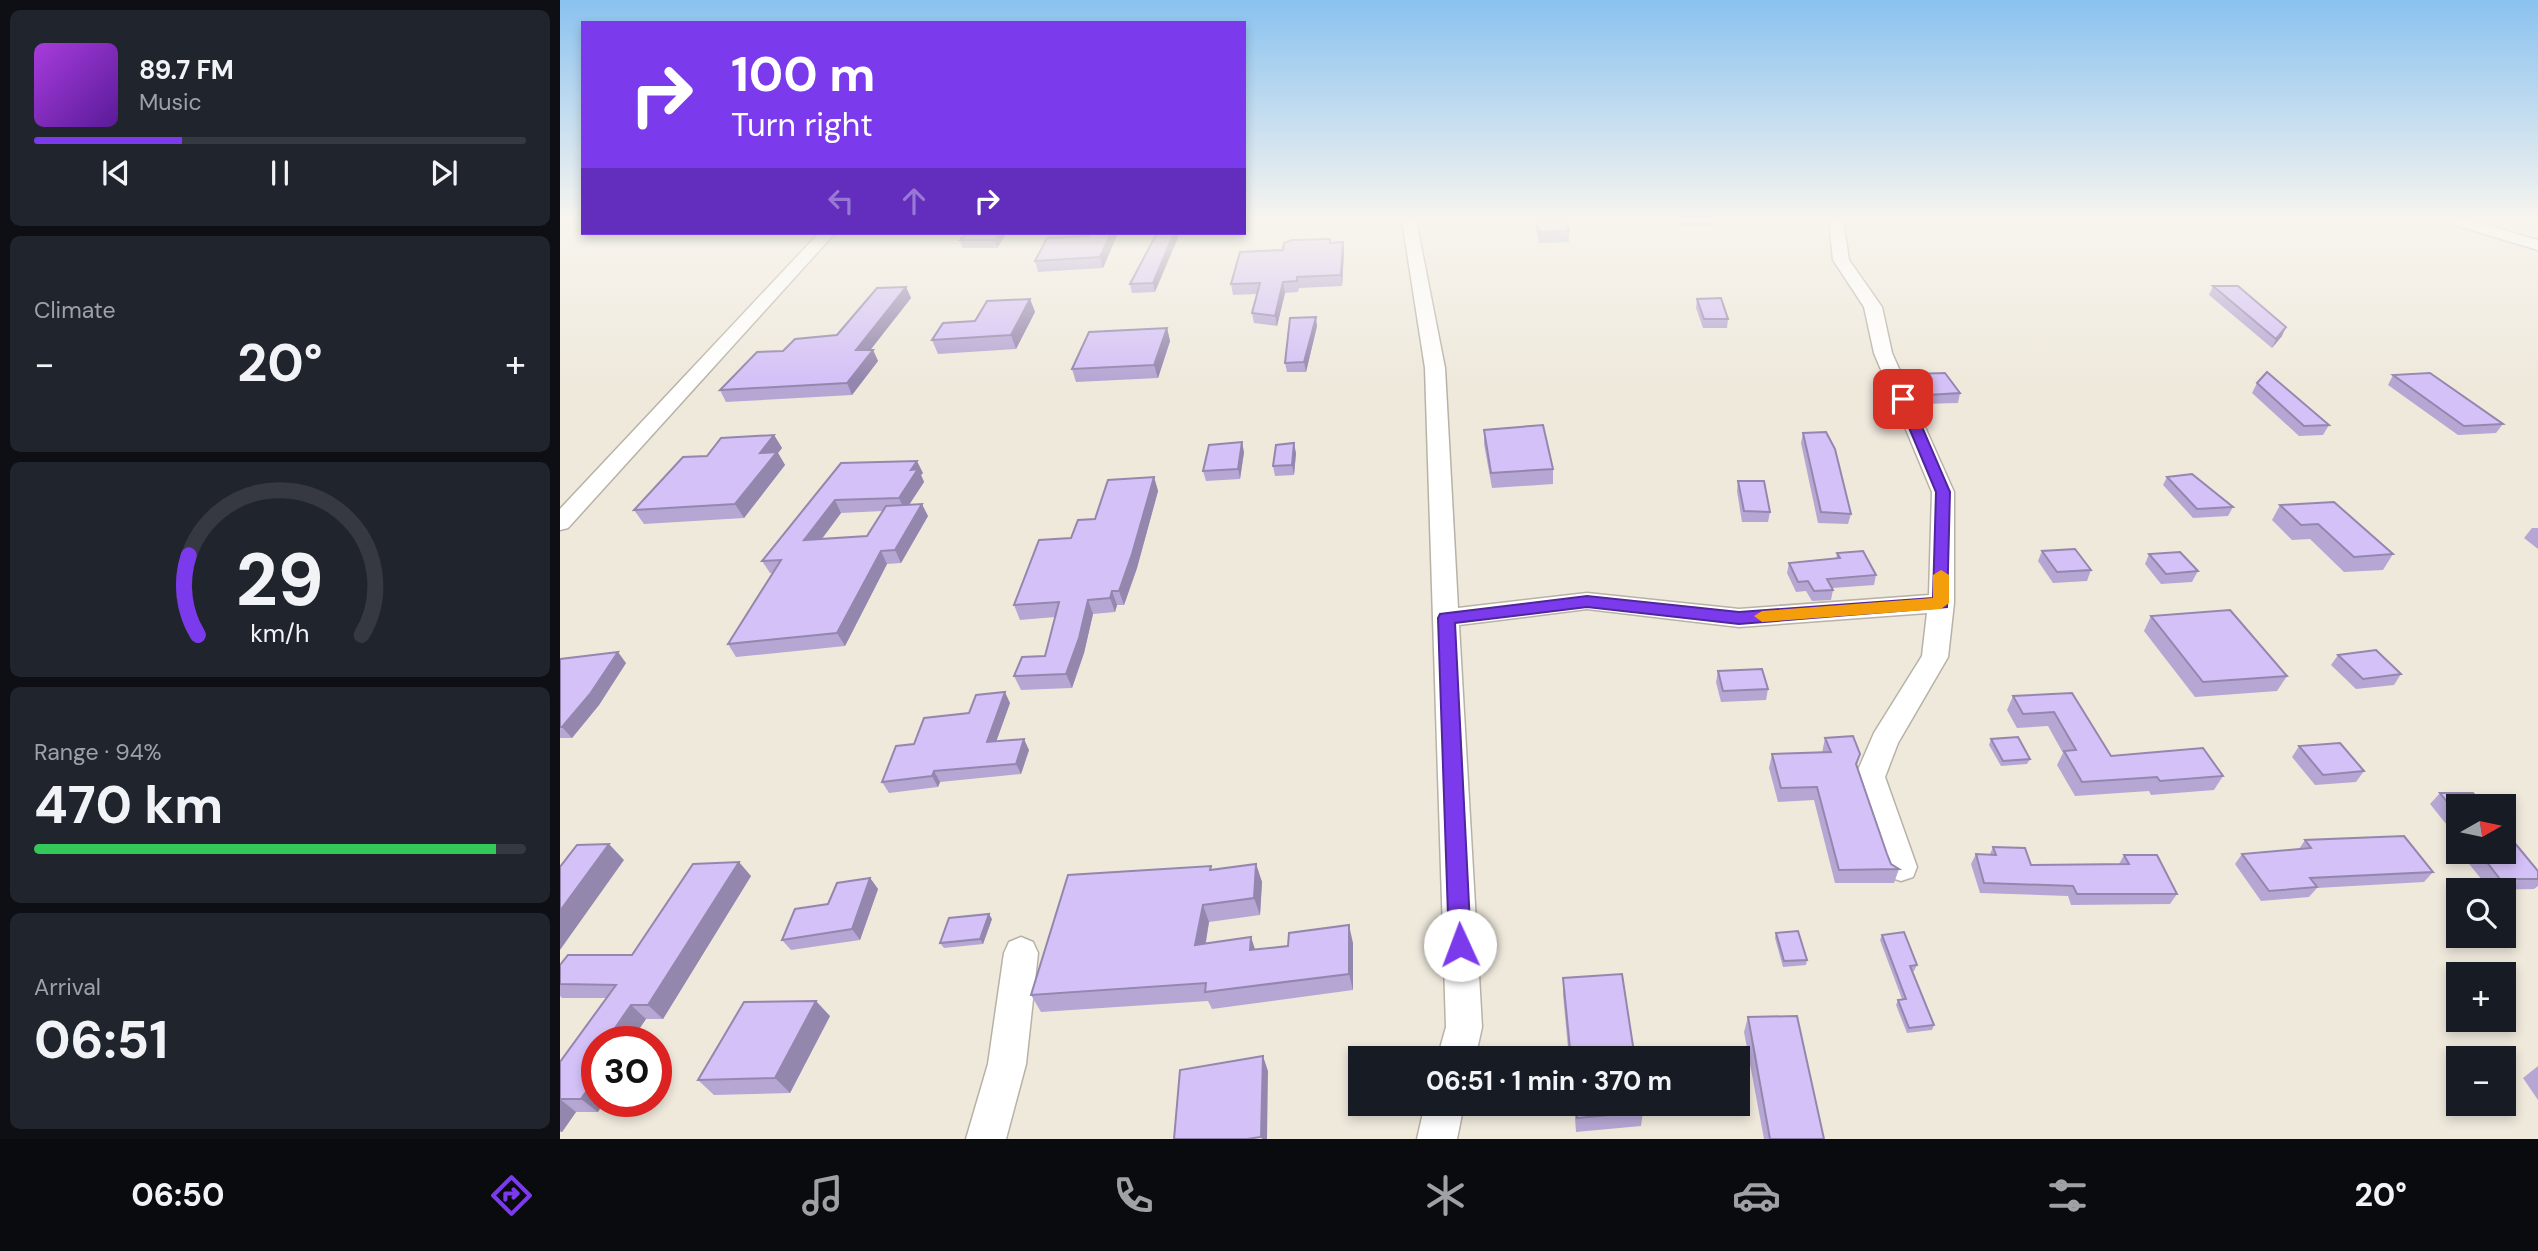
<!DOCTYPE html>
<html lang="en">
<head>
<meta charset="utf-8">
<style>
  :root { --surface:#171b24; --page:#20242c; --text:#f1f3f6; --muted:#9ea1a6; --line:#363941; --accent:#7c3aed }
  body { margin:0; font-family:"DM Sans",sans-serif; background:var(--page); color:var(--text); height:100vh; display:flex; flex-direction:column; font-size:26px; white-space:nowrap }
  * { box-sizing:border-box; margin:0 }
  p { font-size:23px; color:var(--muted) }
  .icon { flex:none; width:38px; height:38px; fill:none; stroke:currentColor; stroke-width:2; stroke-linecap:round; stroke-linejoin:round }
  .map { position:relative; flex:1; overflow:hidden }
  .details { display:flex; flex-direction:column; gap:10px; padding:10px; background:#0d0f14; width:560px }
  .details>* { flex:none }
  .banner { position:absolute; left:21px; top:21px; width:665px; height:214px; border-radius:0px; box-shadow:0 4px 10px #0003; background:#7c3aed; color:#fff; overflow:hidden }
  .needle { width:46px; rotate:81deg }
  .controls { position:absolute; left:1886px; top:794px; display:grid; gap:14px }
  .controls a { display:grid; place-items:center; width:70px; height:70px; border-radius:0px; background:var(--surface); box-shadow:0 4px 10px #0003; font-size:35px }
  .speed { position:absolute; left:21px; top:1026px; display:flex; gap:14px; font-size:35px; font-weight:700; text-align:center }
  .speed>* { display:grid; place-content:center; width:91px; height:91px; border-radius:50%; background:var(--surface); box-shadow:0 4px 10px #0003; line-height:1 }
  .speed .limit { border:10px solid #d22; background:#fff; color:#111 }
  .pin { position:absolute; display:grid; place-items:center; width:60px; height:60px; color:#fff; margin:-30px; border-radius:14px; box-shadow:0 4px 10px #0006 }
  .me { position:absolute; width:77px; margin:-38px; rotate:358deg; stroke-linejoin:round; filter:drop-shadow(0 0 5px #0008) }
  .turn { display:flex; align-items:center; gap:24px; height:147px; padding:0 35px; font-size:32px }
  .turn .icon { width:91px; height:91px; stroke-width:2.5 }
  .turn b { display:block; font-size:49px; line-height:60px }
  .lanes { display:flex; align-items:center; height:66px; padding:0 35px; background:#0003; justify-content:center; gap:35px; direction:ltr }
  .lanes .off { opacity:.35 }
  .big { font-size:52px; font-weight:700; line-height:1.1 }
  .details .card { flex:1; display:flex; flex-direction:column; justify-content:center; gap:10px; min-width:0; padding:0 24px; border-radius:10px; background:var(--page) }
  .details .dial { align-items:center; gap:0 }
  .dial svg { height:182px; overflow:visible; fill:none; stroke:var(--line); stroke-width:7; stroke-linecap:round; text-anchor:middle }
  .dial text { fill:var(--text); stroke:none }
  .song { display:flex; align-items:center; gap:21px }
  .cover { width:84px; height:84px; border-radius:10px; background:linear-gradient(135deg,hsl(280 70% 55%),hsl(270 70% 35%)) }
  .played { height:7px; border-radius:4px; background:linear-gradient(90deg,var(--accent) 30%,var(--line) 30%) }
  .keys { display:flex; justify-content:space-around; direction:ltr }
  .heat { display:flex; justify-content:space-between; align-items:center; font-size:38px; direction:ltr }
  .charge { height:10px; border-radius:5px; background:linear-gradient(90deg,#34c759 94%,var(--line) 0) }
  .trip { position:absolute; left:788px; top:1046px; width:402px; height:70px; border-radius:0px; background:var(--surface); box-shadow:0 4px 10px #0003; font-weight:700; line-height:70px; text-align:center }
  .menu { display:flex; height:112px; justify-content:space-around; align-items:center; background:#090b0e; color:var(--muted) }
  .menu .icon { width:49px; height:49px }
  .menu .current { color:var(--accent) }
  .menu b { font-size:32px; color:var(--text) }
  main { display:flex; flex:1; min-height:0 }
  .map>svg:first-child { display:block }
  .lines { fill:none; stroke-linecap:round; stroke-linejoin:round }
  .minor-casing { stroke:#b8b2a6; stroke-width:3 }
  .minor { fill:#fff; fill-rule:evenodd }
  .wall { fill:#b6a6d4; fill-rule:evenodd }
  .shaded-wall { fill:#9487ad }
  .building { fill:#d4c1f7; stroke:#9487ad; stroke-width:2 }
  .route { fill:#7c3aed; stroke:#51269a; stroke-width:2 }
  .slow { fill:#f59e0b }
</style>
</head>
<body>
<main>
<section class="details">
<div class="card">
<div class="song"><i class="cover"></i><div><b>89.7 FM</b><p>Music</p></div></div>
<div class="played"></div>
<div class="keys"><svg class="icon" aria-label="previous" viewBox="0 0 24 24"><path d="M18 5L8 12l10 7zM5 5v14"/></svg><svg class="icon" aria-label="pause" viewBox="0 0 24 24"><path d="M8 5v14M16 5v14"/></svg><svg class="icon" aria-label="next" viewBox="0 0 24 24"><path d="M6 5l10 7-10 7zM19 5v14"/></svg></div>
</div>
<div class="card"><p>Climate</p>
<div class="heat"><a>−</a><b class="big">20°</b><a>+</a></div>
</div>
<div class="card dial"><svg viewBox="0 0 100 80">
<path d="M14 69A42 42 0 1 1 86 69"/>
<path d="M14 69A42 42 0 0 1 10 34" stroke="#7c3aed"/>
<text x="50" y="56" font-size="32" font-weight="700">29</text>
<text x="50" y="72" font-size="11">km/h</text>
</svg></div>
<div class="card"><p>Range · 94%</p><b class="big">470 km</b><div class="charge"></div></div>
<div class="card"><p>Arrival</p><b class="big">06:51</b></div>
</section>
<div class="map">
<svg width="1978" height="1139" viewBox="0 0 1978 1139">
  <rect width="100%" height="100%" fill="#efe9dc"/>
  <g class="lines">
    <g class="minor-casing">
      <g id="minor">
        <polygon points="842,220 856,220 885,368 898,608 1027,593 1179,609 1369,595 1372,492 1314,353 1304,307 1273,260 1269,220 1283,220 1289,260 1322,307 1332,353 1394,492 1394,603 1388,657 1338,743 1325,777 1357,867 1353,877 1341,881 1329,877 1325,867 1295,777 1314,733 1362,656 1367,613 1179,627 1027,609 899,625 922,1027 915,1059 877,1059 886,1027 865,368"/>
        <polygon points="1886,220 1909,220 1978,240 1978,250 1888,223"/>
        <polygon points="259,233 275,233 8,528 0,530 0,509"/>
        <polygon points="461,937 473,942 478,953 466,1064 446,1139 406,1139 428,1064 444,953 449,942"/>
        <polygon points="865,1104 904,1104 897,1139 857,1139"/>
      </g>
    </g>
    <use href="#minor" class="minor"/>
  </g>
  <g class="wall">
    <polygon points="974,220 1006,220 1009,231 1009,242 979,243"/>
    <polygon points="1120,220 1155,220 1155,226 1121,226"/>
    <polygon points="447,233 437,248 402,248 400,240"/>
    <polygon points="558,233 543,268 478,272 475,261 529,236"/>
    <polygon points="597,233 595,292 572,293 570,284"/>
    <polygon points="770,239 771,242 783,242 784,252 782,286 739,288 738,292 725,293 717,326 694,323 692,313 697,294 673,295 671,284 723,250"/>
    <polygon points="1653,286 1722,336 1712,348 1649,295"/>
    <polygon points="346,287 351,298 310,350 313,350 318,361 292,395 166,402 160,390 223,351 277,335"/>
    <polygon points="470,299 475,312 456,349 378,354 372,340"/>
    <polygon points="1137,299 1168,319 1167,328 1143,328 1136,308"/>
    <polygon points="757,326 746,372 727,372 725,363"/>
    <polygon points="607,328 610,341 598,378 516,382 512,369"/>
    <polygon points="1353,374 1400,393 1398,403 1364,404 1350,384"/>
    <polygon points="1833,375 1943,424 1936,433 1898,435 1828,385"/>
    <polygon points="1697,383 1769,425 1763,435 1739,436 1692,393"/>
    <polygon points="924,430 993,469 993,484 932,488 924,444"/>
    <polygon points="1243,433 1291,514 1288,524 1258,523 1241,443"/>
    <polygon points="214,435 222,448 218,453 225,465 184,518 84,524 74,510 147,456"/>
    <polygon points="684,452 680,479 646,481 643,471"/>
    <polygon points="736,453 734,475 715,476 713,466"/>
    <path d="M281,463L363,473L361,475L364,482L349,505L368,516L341,563L327,564L285,646L176,657L168,644L213,573H210L202,561ZM323,511L307,536L262,539L281,513Z"/>
    <polygon points="594,477 598,491 577,568 564,605 557,605 555,612 533,614 524,653 512,688 461,690 454,676 485,656 495,617 460,620 454,605 511,538 535,519"/>
    <polygon points="1607,477 1673,507 1668,516 1633,518 1603,485"/>
    <polygon points="1178,481 1210,512 1208,522 1182,522 1177,491"/>
    <polygon points="1720,505 1833,554 1823,570 1784,572 1750,539 1732,540 1712,520"/>
    <polygon points="1972,528 1978,528 1978,549 1964,538"/>
    <polygon points="1482,551 1531,570 1527,581 1493,583 1478,561"/>
    <polygon points="1277,553 1316,575 1314,585 1273,588 1273,590 1271,600 1252,601 1246,591 1236,592 1227,573 1229,563 1276,559"/>
    <polygon points="1589,554 1638,571 1632,582 1601,584 1585,564"/>
    <polygon points="1591,616 1727,676 1717,691 1635,697 1584,631"/>
    <polygon points="1778,655 1841,674 1834,685 1796,689 1771,665"/>
    <polygon points="0,659 66,663 39,705 12,738 0,738"/>
    <polygon points="1158,671 1208,689 1206,700 1161,702 1156,682"/>
    <polygon points="1512,693 1551,756 1663,776 1654,790 1591,795 1589,791 1515,796 1497,765 1503,753 1488,726 1457,728 1447,710 1453,696"/>
    <polygon points="450,703 436,742 469,750 461,774 380,782 378,787 329,793 322,782 409,713"/>
    <polygon points="1265,738 1300,754 1297,765 1327,854 1331,864 1339,869 1334,883 1275,883 1254,800 1218,802 1209,768 1212,754 1262,753"/>
    <polygon points="1431,739 1470,759 1467,764 1441,766 1429,745"/>
    <polygon points="1739,746 1804,771 1796,782 1755,785 1732,757"/>
    <polygon points="1880,793 1899,807 1899,840 1870,804"/>
    <polygon points="1745,840 1873,872 1864,882 1757,888 1749,897 1701,901 1675,864 1682,854 1739,849"/>
    <polygon points="1433,847 1471,865 1559,864 1564,855 1617,894 1610,904 1511,905 1508,896 1420,893 1411,864 1416,854 1430,854"/>
    <polygon points="1904,852 1944,852 1978,871 1978,886 1974,889 1930,890 1902,855"/>
    <polygon points="696,864 702,882 700,915 649,922 646,943 696,950 793,943 793,990 652,1009 648,1001 481,1012 471,995 652,870"/>
    <polygon points="191,876 103,1019 86,1019 71,1041 37,1041 38,1112 16,1112 2,1132 0,1132 0,1062 46,998 2,998 0,996 0,965 72,955"/>
    <polygon points="310,878 318,889 300,940 231,950 222,940 268,904"/>
    <polygon points="432,919 423,944 384,948 380,943"/>
    <polygon points="1216,933 1247,960 1246,965 1223,967 1215,938"/>
    <polygon points="1322,935 1357,965 1354,971 1352,971 1374,1025 1372,1030 1347,1033 1336,1005 1338,1000 1342,999 1320,940"/>
    <polygon points="1003,978 1075,1059 1009,1059 1003,994"/>
    <polygon points="270,1016 230,1093 154,1095 138,1080"/>
    <polygon points="1188,1017 1264,1139 1204,1139 1184,1032"/>
    <polygon points="1978,1066 1978,1100 1963,1078"/>
    <polygon points="1014,1104 1081,1104 1083,1112 1081,1126 1016,1132"/>
  </g>
  <g class="shaded-wall">
    <polygon points="440,233 447,233 437,248 435,240"/>
    <polygon points="551,233 558,233 543,268 540,257"/>
    <polygon points="614,233 620,233 595,292 593,283"/>
    <polygon points="783,242 784,252 782,286 781,275"/>
    <polygon points="723,282 725,293 717,326 715,316"/>
    <polygon points="346,287 351,298 301,362 296,350"/>
    <polygon points="470,299 475,312 456,349 451,335"/>
    <polygon points="756,317 757,326 746,372 744,362"/>
    <polygon points="1726,327 1722,336 1712,348 1716,339"/>
    <polygon points="607,328 610,341 598,378 594,365"/>
    <polygon points="313,350 318,361 292,395 287,383"/>
    <polygon points="214,435 222,448 218,453 225,465 184,518 175,504 200,453"/>
    <polygon points="682,442 684,452 680,479 678,469"/>
    <polygon points="734,443 736,453 734,475 732,465"/>
    <polygon points="357,461 363,473 361,475 364,482 345,511 339,498 351,470"/>
    <polygon points="594,477 598,491 577,568 564,605 559,591"/>
    <polygon points="275,500 281,513 251,553 244,540"/>
    <polygon points="362,504 368,516 341,563 335,550"/>
    <polygon points="321,551 327,564 285,646 277,633"/>
    <polygon points="552,591 557,605 555,612 550,598"/>
    <polygon points="528,600 533,614 524,653 512,688 506,674"/>
    <polygon points="58,652 66,663 39,705 12,738 2,727"/>
    <polygon points="445,692 450,703 432,753 427,742"/>
    <polygon points="464,739 469,750 461,774 456,764"/>
    <polygon points="374,771 380,782 378,787 372,776"/>
    <polygon points="49,844 64,860 0,950 0,911"/>
    <polygon points="179,862 191,876 103,1019 88,1005"/>
    <polygon points="696,864 702,882 700,915 694,898"/>
    <polygon points="310,878 318,889 300,940 292,929"/>
    <polygon points="643,905 649,922 642,962 635,945"/>
    <polygon points="429,914 432,919 423,944 420,939"/>
    <polygon points="789,925 793,943 793,990 789,974"/>
    <polygon points="691,937 697,955 690,950"/>
    <polygon points="256,1001 270,1016 230,1093 215,1078"/>
    <polygon points="71,1005 86,1019 71,1041 46,1041"/>
    <polygon points="37,1055 37,1070 30,1065"/>
    <polygon points="703,1056 708,1071 707,1139 702,1139 701,1137"/>
    <polygon points="37,1076 37,1101 45,1101 38,1112 21,1099"/>
    <polygon points="0,1099 16,1112 2,1132 0,1130"/>
  </g>
  <g class="building">
    <polygon points="976,220 1006,220 1009,231 979,232"/>
    <polygon points="407,233 440,233 435,240 400,240"/>
    <polygon points="530,233 551,233 540,257 475,261 487,238 529,236"/>
    <polygon points="597,233 614,233 593,283 570,284"/>
    <polygon points="770,239 770,243 783,242 781,275 737,277 737,281 723,282 715,316 692,313 700,283 671,284 680,252 723,250 724,243 732,240"/>
    <polygon points="1653,286 1678,286 1726,327 1716,339"/>
    <polygon points="346,287 296,350 313,350 287,383 160,390 197,352 223,351 235,339 277,335 317,288"/>
    <polygon points="1161,298 1168,319 1144,319 1137,299"/>
    <polygon points="470,299 451,335 372,340 383,323 415,321 427,301"/>
    <polygon points="756,317 744,362 725,363 730,318"/>
    <polygon points="607,328 594,365 512,369 529,332"/>
    <polygon points="1707,372 1769,425 1744,426 1697,383"/>
    <polygon points="1385,373 1400,393 1367,395 1353,374"/>
    <polygon points="1870,373 1943,424 1904,426 1833,375"/>
    <polygon points="983,425 993,469 931,473 924,430"/>
    <polygon points="1266,432 1275,449 1291,514 1261,512 1243,433"/>
    <polygon points="214,435 200,453 217,452 175,504 74,510 123,457 147,456 161,438"/>
    <polygon points="682,442 678,469 643,471 649,445"/>
    <polygon points="734,443 732,465 713,466 716,445"/>
    <polygon points="357,461 351,470 358,469 339,498 275,500 244,540 307,536 326,506 362,504 335,550 321,551 277,633 168,644 221,560 202,561 281,463"/>
    <polygon points="1632,474 1673,507 1637,509 1607,477"/>
    <polygon points="594,477 572,554 559,591 552,591 550,598 528,600 519,638 506,674 454,676 462,657 485,656 499,602 454,605 479,540 511,538 518,520 535,519 548,480"/>
    <polygon points="1178,481 1204,481 1210,512 1184,511"/>
    <polygon points="1774,502 1833,554 1794,557 1758,524 1741,525 1720,505"/>
    <polygon points="1515,549 1531,570 1497,572 1482,551"/>
    <polygon points="1303,551 1316,575 1267,579 1273,590 1254,591 1248,581 1238,582 1229,563 1280,558 1277,553"/>
    <polygon points="1620,552 1638,571 1606,574 1589,554"/>
    <polygon points="1670,610 1727,676 1643,682 1591,616"/>
    <polygon points="1816,650 1841,674 1803,679 1778,655"/>
    <polygon points="58,652 30,694 2,727 0,727 0,659"/>
    <polygon points="1202,669 1208,689 1163,691 1158,671"/>
    <polygon points="445,692 427,742 464,739 456,764 374,771 372,776 322,782 336,746 354,744 364,718 409,713 416,695"/>
    <polygon points="1512,693 1551,756 1643,748 1663,776 1600,781 1597,777 1522,782 1504,751 1516,750 1494,712 1463,714 1453,696"/>
    <polygon points="1293,736 1300,754 1296,764 1327,854 1331,864 1339,869 1279,870 1257,787 1221,788 1212,754 1271,752 1265,738"/>
    <polygon points="1458,737 1470,759 1443,761 1431,739"/>
    <polygon points="1780,743 1804,771 1763,775 1739,746"/>
    <polygon points="1880,793 1913,793 1925,807 1899,807 1899,817"/>
    <polygon points="1944,830 1978,871 1978,879 1940,879 1919,852 1944,852"/>
    <polygon points="1844,836 1873,872 1750,878 1757,887 1709,891 1682,854 1751,848 1745,840"/>
    <polygon points="49,844 0,911 0,867 17,845"/>
    <polygon points="1433,847 1465,848 1471,865 1569,864 1564,855 1597,855 1617,894 1517,894 1513,886 1424,883 1416,854 1436,855"/>
    <polygon points="179,862 88,1005 71,1005 46,1041 37,1041 37,1055 30,1065 37,1065 37,1076 21,1099 0,1099 0,1062 56,985 0,984 0,965 8,955 72,955 133,864"/>
    <polygon points="696,864 694,898 643,905 635,945 691,937 690,950 728,946 729,933 789,925 789,974 645,992 646,983 471,995 508,875 651,866 650,870"/>
    <polygon points="310,878 292,929 222,940 235,909 268,904 277,883"/>
    <polygon points="429,914 420,939 380,943 389,918"/>
    <polygon points="1238,931 1247,960 1224,961 1216,933"/>
    <polygon points="1344,932 1357,965 1350,966 1374,1025 1349,1028 1338,1000 1346,999 1322,935"/>
    <polygon points="1062,974 1075,1059 1011,1059 1003,978"/>
    <polygon points="256,1001 215,1078 138,1080 184,1002"/>
    <polygon points="1237,1016 1264,1139 1210,1139 1188,1017"/>
    <polygon points="703,1056 701,1137 687,1139 614,1139 620,1070"/>
    <polygon points="1016,1104 1081,1104 1083,1112 1017,1118"/>
  </g>
  <linearGradient id="sky" x2="0" y2="1"><stop stop-color="#8ac2ef"/><stop offset="0.58" stop-color="#f8f5ef"/><stop offset="1" stop-color="#f8f5ef" stop-opacity="0"/></linearGradient>
  <rect width="1978" height="379" fill="url(#sky)"/>
  <polygon class="route" points="1343,395 1350,399 1390,492 1387,607 1179,624 1027,607 895,623 911,945 908,953 900,956 892,953 889,945 878,618 880,614 1027,596 1179,612 1373,598 1376,492 1337,399"/>
  <polygon class="slow" points="1381,570 1389,575 1389,603 1381,609 1202,622 1194,616 1202,611 1373,598 1373,575"/>
</svg>
<div class="controls">
<a><svg class="needle" viewBox="-14 -14 28 28"><path d="M0-13l5 13h-10z" fill="#e53935"/><path d="M0 13l5-13h-10z" fill="#9ea1a6"/></svg></a>
<a><svg class="icon" aria-label="search" viewBox="0 0 24 24"><circle cx="10" cy="10" r="6"/><path d="M15 15l6 6"/></svg></a>
<a>+</a>
<a>−</a>
</div>
<div class="speed"><div class="limit">30</div></div>
<div class="pin" style="left:1343px;top:399px;background:#d93025"><svg class="icon" aria-label="arrive" viewBox="0 0 24 24"><path d="M6 21V4h12l-3 4 3 4H6"/></svg></div>
<svg class="me" style="left:900px;top:945px" viewBox="-20 -20 40 40"><circle r="19" fill="#fff"/><path d="M0-13L10 11 0 6-10 11z" fill="#7c3aed"/></svg>
<div class="trip">06:51 · 1 min · 370 m</div>
<div class="banner">
<div class="turn"><svg class="icon" aria-label="right" viewBox="0 0 24 24"><path d="M7 20v-9h11M14 6l5 5-5 5"/></svg><div><b>100 m</b>Turn right</div></div>
<div class="lanes"><svg class="icon off" aria-label="left" viewBox="0 0 24 24"><path d="M17 20v-9H6M10 6l-5 5 5 5"/></svg><svg class="icon off" aria-label="ahead" viewBox="0 0 24 24"><path d="M12 20V5M6 11l6-6 6 6"/></svg><svg class="icon" aria-label="right" viewBox="0 0 24 24"><path d="M7 20v-9h11M14 6l5 5-5 5"/></svg></div>
</div>
</div>
</main>
<nav class="menu">
<b>06:50</b>
<svg class="icon current" aria-label="directions" viewBox="0 0 24 24"><path d="M12 3l9 9-9 9-9-9zM9 14v-3h6M13 9l2 2-2 2"/></svg>
<svg class="icon" aria-label="music" viewBox="0 0 24 24"><path d="M9 18V5l10-2v13"/><circle cx="6" cy="18" r="3"/><circle cx="16" cy="16" r="3"/></svg>
<svg class="icon" aria-label="phone" viewBox="0 0 24 24"><path d="M5 4h4l2 5-3 2q2 4 5 5l2-3 5 2v4C11 20 4 13 5 4z"/></svg>
<svg class="icon" aria-label="climate" viewBox="0 0 24 24"><path d="M12 3v18M4 7l16 10M4 17L20 7"/></svg>
<svg class="icon" aria-label="car" viewBox="0 0 24 24"><path d="M5 17H2v-5l4-1 3-4h7l3 4 3 1v5h-3M9 17h6M6 11h13"/><circle cx="7" cy="17" r="2"/><circle cx="17" cy="17" r="2"/></svg>
<svg class="icon" aria-label="filters" viewBox="0 0 24 24"><path d="M4 7h16M4 17h16"/><circle cx="9" cy="7" r="2"/><circle cx="15" cy="17" r="2"/></svg>
<b>20°</b>
</nav>
</body>
</html>
